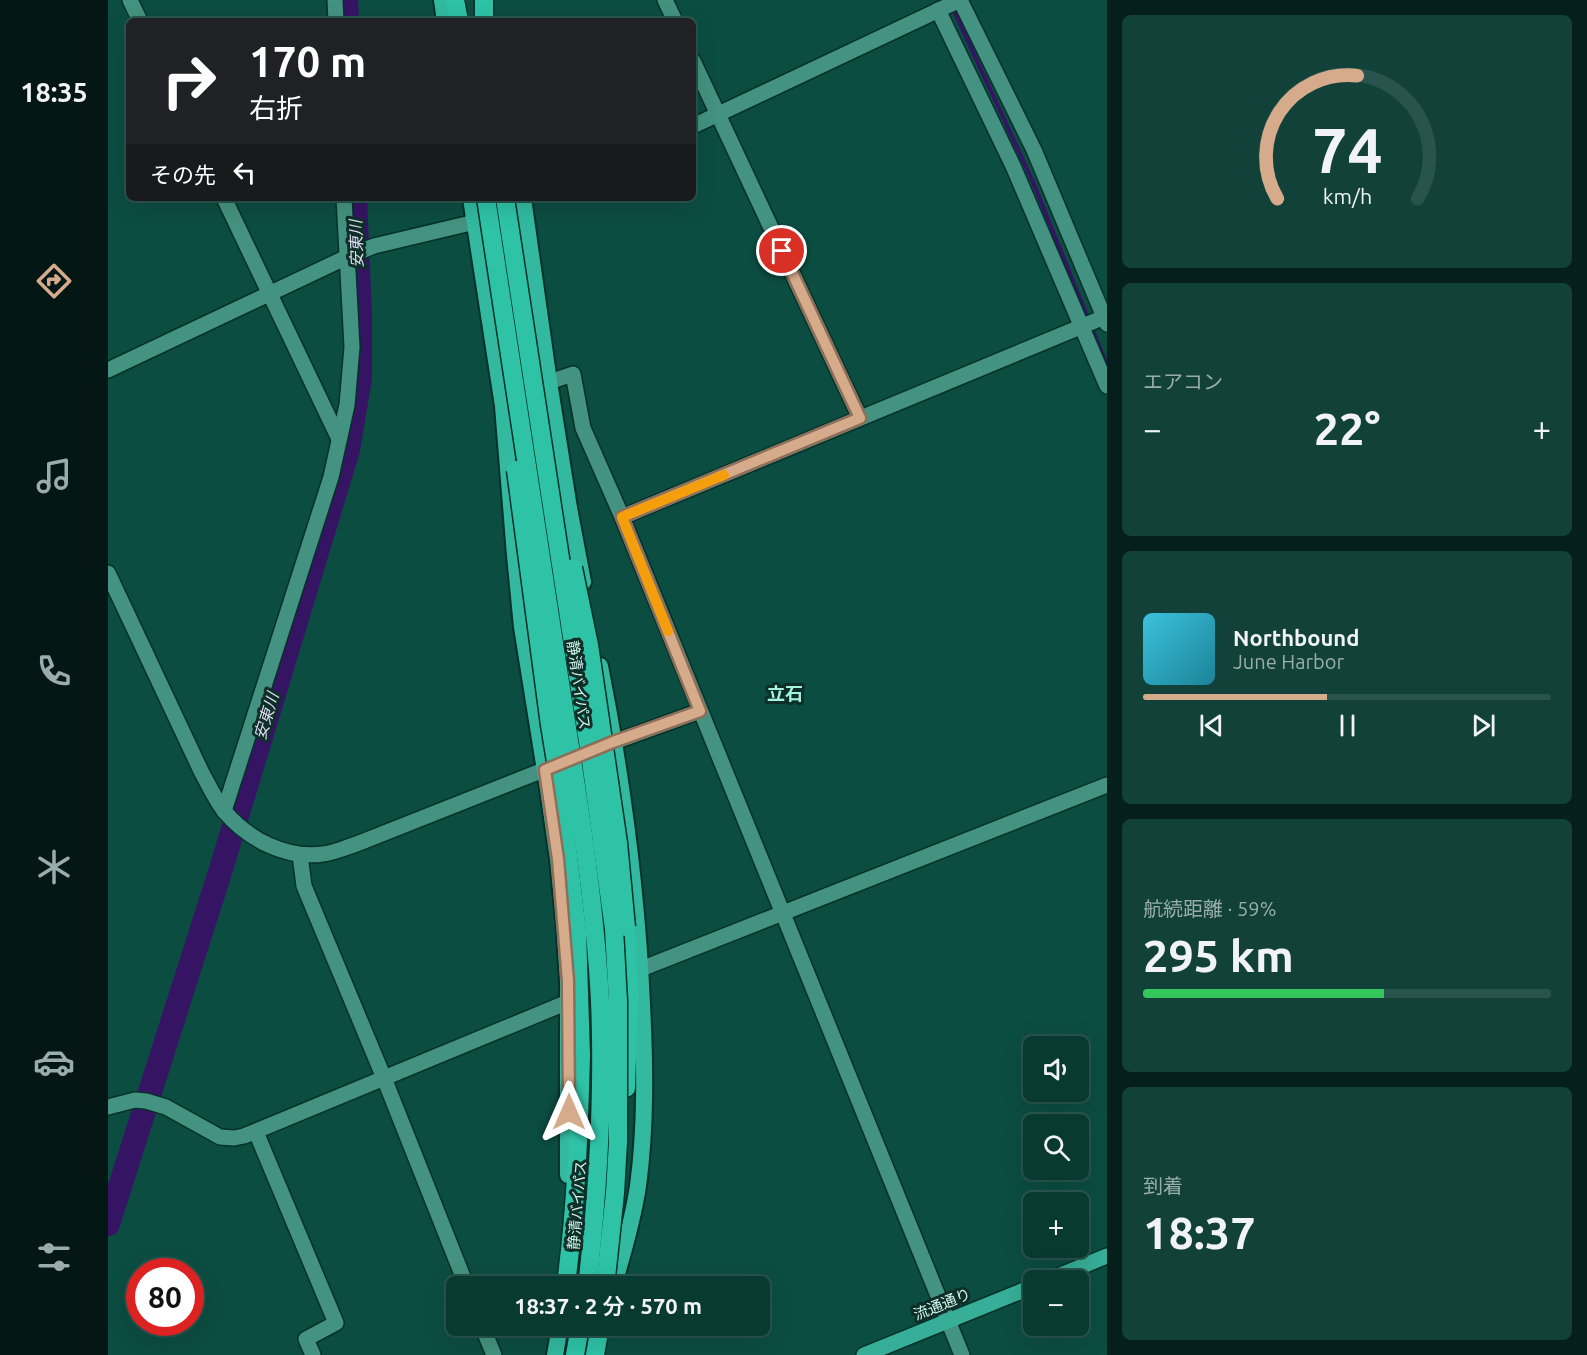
<!DOCTYPE html>
<html lang="ja">
<head>
<meta charset="utf-8">
<style>
  :root { --surface:#093a32; --page:#12413a; --text:#f1f3f6; --muted:#99adac; --line:#29544d; --accent:#d6ab8b }
  body { margin:0; font-family:Ubuntu,"Noto Sans JP",sans-serif; background:var(--page); color:var(--text); height:100vh; display:flex; flex-direction:column; font-size:22px; white-space:nowrap }
  * { box-sizing:border-box; margin:0 }
  p { font-size:20px; color:var(--muted) }
  .icon { flex:none; width:33px; height:33px; fill:none; stroke:currentColor; stroke-width:2; stroke-linecap:round; stroke-linejoin:round }
  .map { position:relative; flex:1; overflow:hidden }
  .side { display:flex; flex-direction:column; gap:15px; padding:15px; background:#05201c; width:480px }
  .side>* { flex:none }
  .banner { position:absolute; left:18px; top:18px; width:570px; height:183px; border-radius:9px; box-shadow:0 6px 24px #0002,0 0 0 2px var(--line); background:#202124; color:#fff; overflow:hidden }
  .tools { position:absolute; left:915px; top:1036px; display:grid; gap:12px }
  .tools a { display:grid; place-items:center; width:66px; height:66px; border-radius:9px; background:var(--surface); box-shadow:0 6px 24px #0002,0 0 0 2px var(--line); font-size:30px }
  .speed { position:absolute; left:18px; top:1258px; display:flex; gap:12px; font-size:30px; font-weight:700; text-align:center }
  .speed>* { display:grid; place-content:center; width:78px; height:78px; border-radius:50%; background:var(--surface); box-shadow:0 6px 24px #0002,0 0 0 2px var(--line); line-height:1 }
  .speed .limit { border:9px solid #d22; background:#fff; color:#111 }
  .pin { position:absolute; display:grid; place-items:center; width:51px; height:51px; color:#fff; margin:-26px; border:3px solid #fff; border-radius:50%; box-shadow:0 2px 6px #0007 }
  .me { position:absolute; width:66px; margin:-33px; rotate:0deg; stroke-linejoin:round; filter:drop-shadow(0 0 4px #0008) }
  .turn { display:flex; align-items:center; gap:21px; height:126px; padding:0 24px; font-size:27px }
  .turn .icon { width:78px; height:78px; stroke-width:2.5 }
  .turn b { display:block; font-size:42px; line-height:51px }
  .then { display:flex; align-items:center; height:57px; padding:0 24px; background:#0003; gap:12px; font-size:22px }
  .big { font-size:45px; font-weight:600; line-height:1.1 }
  .side .card { flex:1; display:flex; flex-direction:column; justify-content:center; gap:9px; min-width:0; padding:0 21px; border-radius:9px; background:var(--page) }
  .side .dial { align-items:center; gap:0 }
  .dial svg { height:156px; overflow:visible; fill:none; stroke:var(--line); stroke-width:7; stroke-linecap:round; text-anchor:middle }
  .dial text { fill:var(--text); stroke:none }
  .song { display:flex; align-items:center; gap:18px }
  .cover { width:72px; height:72px; border-radius:9px; background:linear-gradient(135deg,hsl(190 70% 55%),hsl(190 70% 35%)) }
  .played { height:6px; border-radius:3px; background:linear-gradient(90deg,var(--accent) 45%,var(--line) 45%) }
  .keys { display:flex; justify-content:space-around; direction:ltr }
  .heat { display:flex; justify-content:space-between; align-items:center; font-size:33px; direction:ltr }
  .charge { height:9px; border-radius:4px; background:linear-gradient(90deg,#34c759 59%,var(--line) 0) }
  .trip { position:absolute; left:338px; top:1276px; width:324px; height:60px; border-radius:9px; background:var(--surface); box-shadow:0 6px 24px #0002,0 0 0 2px var(--line); font-weight:600; line-height:60px; text-align:center }
  main { display:flex; flex:1; min-height:0 }
  .dock { display:flex; flex-direction:column; width:108px; justify-content:space-around; align-items:center; background:#041714; color:var(--muted) }
  .dock .icon { width:42px; height:42px }
  .dock .active { color:var(--accent) }
  .dock b { font-size:27px; color:var(--text) }
  .map>svg:first-child { display:block }
  .lines { fill:none; stroke-linecap:round; stroke-linejoin:round }
  .stream { stroke:#361464; stroke-width:4 }
  .river { stroke:#361464; stroke-width:24 }
  .minor-casing { stroke:#043128; stroke-width:18 }
  .primary-casing { stroke:#043128; stroke-width:18 }
  .trunk-casing { stroke:#043128; stroke-width:20 }
  .motorway-casing { stroke:#043128; stroke-width:21 }
  .minor { stroke:#449281; stroke-width:15 }
  .primary { stroke:#37af98; stroke-width:15 }
  .trunk { stroke:#32b9a0; stroke-width:16 }
  .motorway { stroke:#2ec3a7; stroke-width:18 }
  .motorway-bridge-casing { stroke:#043128; stroke-width:21; stroke-linecap:butt }
  .motorway-bridge { stroke:#2ec3a7; stroke-width:18 }
  .route-casing { stroke:#8b6f5a; stroke-width:15 }
  .route { stroke:#d6ab8b; stroke-width:10 }
  .slow { stroke:#f59e0b; stroke-width:10 }
  .labels { text-anchor:middle; dominant-baseline:central; stroke-width:6; stroke-linejoin:round; paint-order:stroke }
  .street-label { font-size:15px; fill:#cff4ea; stroke:#0e2f28 }
  .water-label { font-size:16px; font-style:italic; fill:#e1dbf3; stroke:#0e2f28 }
  .quarter-label { font-size:18px; font-weight:bold; fill:#a6f4e0; stroke:#0e2f28 }
</style>
</head>
<body>
<main>
<nav class="dock">
<b>18:35</b>
<svg class="icon active" aria-label="directions" viewBox="0 0 24 24"><path d="M12 3l9 9-9 9-9-9zM9 14v-3h6M13 9l2 2-2 2"/></svg>
<svg class="icon" aria-label="music" viewBox="0 0 24 24"><path d="M9 18V5l10-2v13"/><circle cx="6" cy="18" r="3"/><circle cx="16" cy="16" r="3"/></svg>
<svg class="icon" aria-label="phone" viewBox="0 0 24 24"><path d="M5 4h4l2 5-3 2q2 4 5 5l2-3 5 2v4C11 20 4 13 5 4z"/></svg>
<svg class="icon" aria-label="climate" viewBox="0 0 24 24"><path d="M12 3v18M4 7l16 10M4 17L20 7"/></svg>
<svg class="icon" aria-label="car" viewBox="0 0 24 24"><path d="M5 17H2v-5l4-1 3-4h7l3 4 3 1v5h-3M9 17h6M6 11h13"/><circle cx="7" cy="17" r="2"/><circle cx="17" cy="17" r="2"/></svg>
<svg class="icon" aria-label="filters" viewBox="0 0 24 24"><path d="M4 7h16M4 17h16"/><circle cx="9" cy="7" r="2"/><circle cx="15" cy="17" r="2"/></svg>
</nav>
<div class="map">
<svg width="999" height="1355" viewBox="0 0 999 1355">
  <rect width="100%" height="100%" fill="#0c4d42"/>
  <g class="lines">
    <g class="stream">
      <polyline points="845,9 925,182 981,321"/>
      <polyline points="984,328 999,365"/>
    </g>
    <g class="river">
      <polyline points="238,0 239,21"/>
      <polyline points="0,1224 113,869 240,450 252,378 252,315 247,198"/>
    </g>
    <g class="minor-casing">
      <g id="minor">
        <polyline points="22,0 32,21"/>
        <polyline points="227,0 228,21"/>
        <polyline points="557,0 567,21"/>
        <polyline points="852,0 926,150 999,324"/>
        <polyline points="830,10 905,166 999,386"/>
        <polyline points="585,61 752,418"/>
        <polyline points="585,126 852,0"/>
        <polyline points="116,198 231,439"/>
        <polyline points="0,370 239,257 266,246 367,222 377,217"/>
        <polyline points="441,382 465,374 475,428 514,517 854,1355"/>
        <polyline points="514,517 999,316"/>
        <path d="M0,573L93,771C100,784 107,799 116,811C140,839 177,859 215,854C225,853 236,848 246,845L448,765"/>
        <polyline points="495,746 592,711"/>
        <polyline points="116,811 223,477 239,405 244,347 236,198"/>
        <polyline points="192,855 196,886 276,1078 359,1287"/>
        <polyline points="533,969 999,785"/>
        <polyline points="0,1107 27,1100 38,1101 58,1107 112,1137 126,1138 136,1136 460,1002"/>
        <polyline points="148,1132 228,1323 198,1339 205,1355"/>
        <polyline points="374,1326 386,1355"/>
      </g>
    </g>
    <g class="primary-casing">
      <g id="primary">
        <polyline points="938,1281 999,1256"/>
        <polyline points="756,1355 926,1286"/>
      </g>
    </g>
    <g class="trunk-casing">
      <g id="trunk">
        <polyline points="334,0 337,21"/>
        <polyline points="363,198 395,406 407,555 414,627 440,789 450,859 456,919 460,981 460,1175"/>
        <polyline points="415,198 441,382 461,508 475,582"/>
        <path d="M492,666C514,777 529,891 534,1004C537,1065 538,1126 530,1186C525,1220 515,1254 505,1287"/>
        <polyline points="447,1355 452,1326"/>
      </g>
    </g>
    <g class="motorway-casing">
      <g id="motorway">
        <polyline points="347,0 351,21"/>
        <polyline points="518,927 521,995 518,1088"/>
        <path d="M458,1284C468,1208 471,1131 473,1055"/>
        <polyline points="467,1355 472,1326"/>
        <polyline points="487,1355 492,1326"/>
      </g>
    </g>
    <use href="#minor" class="minor"/>
    <use href="#primary" class="primary"/>
    <use href="#trunk" class="trunk"/>
    <use href="#motorway" class="motorway"/>
    <g class="motorway-bridge-casing">
      <g id="motorway-bridge">
        <polyline points="376,0 376,21"/>
        <path d="M378,198C401,351 425,503 448,656C465,770 486,885 492,1001C496,1096 490,1192 479,1287"/>
        <polyline points="397,198 483,761 506,929 510,1001 510,1142 507,1193 497,1287"/>
        <polyline points="408,470 442,725 451,780 469,931 473,1055"/>
        <polyline points="465,568 481,645 510,843 518,927"/>
      </g>
    </g>
    <use href="#motorway-bridge" class="motorway-bridge"/>
  </g>
  <g class="lines">
    <g class="route-casing">
      <polyline id="route" points="461,1112 460,981 450,859 437,770 505,742 592,711 514,517 752,418 674,251"/>
    </g>
    <use href="#route" class="route"/>
    <polyline class="slow" points="560,631 514,517 616,475"/>
  </g>
  <g class="labels">
    <g class="street-label">
      <text transform="translate(471 685) rotate(82)">静清バイパス</text>
      <text transform="translate(469 1205) rotate(-85)">静清バイパス</text>
      <text transform="translate(834 1304) rotate(-22)">流通通り</text>
    </g>
    <g class="water-label">
      <text transform="translate(248 244) rotate(-92)">安東川</text>
      <text transform="translate(158 716) rotate(-73)">安東川</text>
    </g>
    <g class="quarter-label">
      <text x="677" y="693">立石</text>
    </g>
  </g>
</svg>
<div class="tools">
<a><svg class="icon" aria-label="sound" viewBox="0 0 24 24"><path d="M4 9h4l5-4v14l-5-4H4zM17 9q2 3 0 6"/></svg></a>
<a><svg class="icon" aria-label="search" viewBox="0 0 24 24"><circle cx="10" cy="10" r="6"/><path d="M15 15l6 6"/></svg></a>
<a>+</a>
<a>−</a>
</div>
<div class="speed"><div class="limit">80</div></div>
<div class="pin" style="left:674px;top:251px;background:#d93025"><svg class="icon" aria-label="arrive" viewBox="0 0 24 24"><path d="M6 21V4h12l-3 4 3 4H6"/></svg></div>
<svg class="me" style="left:461px;top:1112px" viewBox="-20 -20 40 40"><path d="M0-17L14 15 0 8-14 15z" fill="#d6ab8b" stroke="#fff" stroke-width="4"/></svg>
<div class="trip">18:37 · 2 分 · 570 m</div>
<div class="banner">
<div class="turn"><svg class="icon" aria-label="right" viewBox="0 0 24 24"><path d="M7 20v-9h11M14 6l5 5-5 5"/></svg><div><b>170 m</b>右折</div></div>
<div class="then">その先<svg class="icon" aria-label="left" viewBox="0 0 24 24"><path d="M17 20v-9H6M10 6l-5 5 5 5"/></svg></div>
</div>
</div>
<section class="side">
<div class="card dial"><svg viewBox="0 0 100 80">
<path d="M14 69A42 42 0 1 1 86 69"/>
<path d="M14 69A42 42 0 0 1 55 6" stroke="#d6ab8b"/>
<text x="50" y="56" font-size="32" font-weight="700">74</text>
<text x="50" y="72" font-size="11">km/h</text>
</svg></div>
<div class="card"><p>エアコン</p>
<div class="heat"><a>−</a><b class="big">22°</b><a>+</a></div>
</div>
<div class="card">
<div class="song"><i class="cover"></i><div><b>Northbound</b><p>June Harbor</p></div></div>
<div class="played"></div>
<div class="keys"><svg class="icon" aria-label="previous" viewBox="0 0 24 24"><path d="M18 5L8 12l10 7zM5 5v14"/></svg><svg class="icon" aria-label="pause" viewBox="0 0 24 24"><path d="M8 5v14M16 5v14"/></svg><svg class="icon" aria-label="next" viewBox="0 0 24 24"><path d="M6 5l10 7-10 7zM19 5v14"/></svg></div>
</div>
<div class="card"><p>航続距離 · 59%</p><b class="big">295 km</b><div class="charge"></div></div>
<div class="card"><p>到着</p><b class="big">18:37</b></div>
</section>
</main>
</body>
</html>
